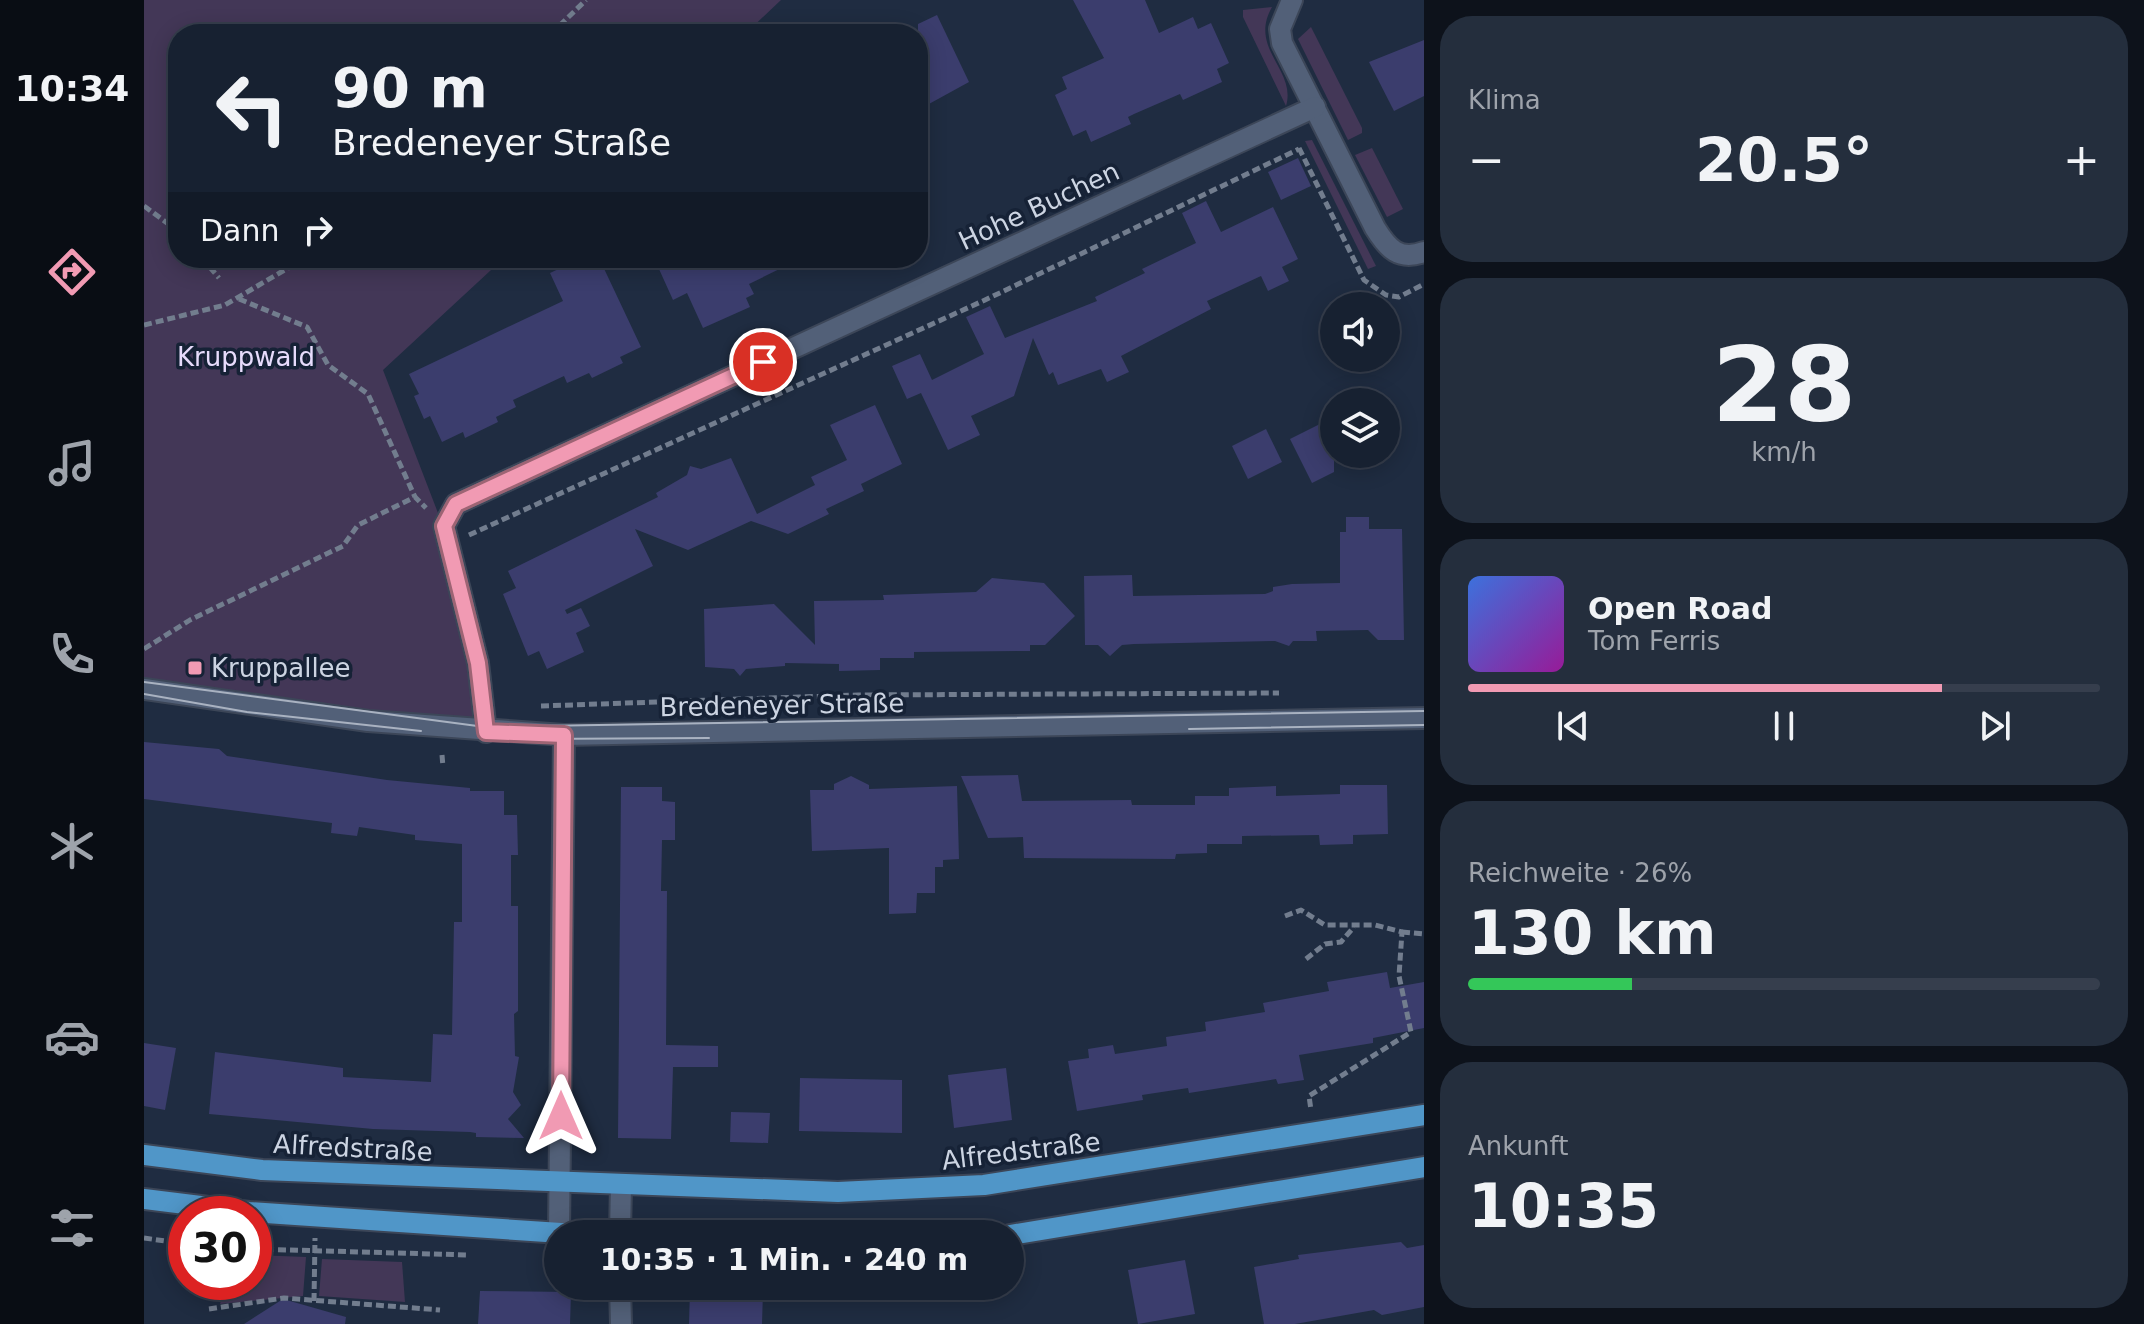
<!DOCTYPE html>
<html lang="de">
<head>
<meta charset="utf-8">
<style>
  :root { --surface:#172131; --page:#242e3d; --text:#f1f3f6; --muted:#9ea3ab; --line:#363e4d; --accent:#f19ab3 }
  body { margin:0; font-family:"DejaVu Sans",sans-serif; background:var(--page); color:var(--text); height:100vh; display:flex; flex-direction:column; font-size:30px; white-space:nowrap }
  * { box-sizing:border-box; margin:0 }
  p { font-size:26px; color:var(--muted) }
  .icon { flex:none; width:44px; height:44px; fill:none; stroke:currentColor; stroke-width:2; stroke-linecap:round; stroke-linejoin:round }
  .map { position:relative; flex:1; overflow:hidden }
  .sheet { display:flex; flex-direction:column; gap:16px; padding:16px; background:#0d121b; width:720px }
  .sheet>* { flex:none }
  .top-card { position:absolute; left:24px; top:24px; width:760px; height:244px; border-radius:32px; box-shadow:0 4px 20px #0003,0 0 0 2px var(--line); background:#172131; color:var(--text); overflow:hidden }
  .controls { position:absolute; left:1176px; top:292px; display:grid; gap:16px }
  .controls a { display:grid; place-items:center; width:80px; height:80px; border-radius:50%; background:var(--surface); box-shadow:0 4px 20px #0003,0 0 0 2px var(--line); font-size:40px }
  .speed { position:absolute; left:24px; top:1196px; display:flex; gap:16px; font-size:40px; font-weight:700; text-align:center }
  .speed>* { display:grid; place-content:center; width:104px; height:104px; border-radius:50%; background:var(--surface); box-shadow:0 4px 20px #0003,0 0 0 2px var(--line); line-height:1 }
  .speed .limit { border:12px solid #d22; background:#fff; color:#111 }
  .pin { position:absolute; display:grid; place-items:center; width:68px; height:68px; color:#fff; margin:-34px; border:4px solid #fff; border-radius:50%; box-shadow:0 2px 8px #0007 }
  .me { position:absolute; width:88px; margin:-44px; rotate:0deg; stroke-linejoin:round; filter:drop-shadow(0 0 6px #0008) }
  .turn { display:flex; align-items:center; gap:28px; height:168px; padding:0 32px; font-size:36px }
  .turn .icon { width:104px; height:104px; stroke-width:2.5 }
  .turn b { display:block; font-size:56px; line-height:68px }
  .then { display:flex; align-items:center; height:76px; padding:0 32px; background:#0003; gap:16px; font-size:30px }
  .big { font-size:60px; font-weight:600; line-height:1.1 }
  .sheet .widget { flex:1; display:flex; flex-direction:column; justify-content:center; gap:12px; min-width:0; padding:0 28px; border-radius:32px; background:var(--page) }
  .sheet .dial { align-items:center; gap:0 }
  .dial b { font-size:104px; line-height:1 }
  .song { display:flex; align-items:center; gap:24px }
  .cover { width:96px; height:96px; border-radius:12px; background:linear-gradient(135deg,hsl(220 70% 55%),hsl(300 70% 35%)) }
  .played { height:8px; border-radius:4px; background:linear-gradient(90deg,var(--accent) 75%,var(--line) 75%) }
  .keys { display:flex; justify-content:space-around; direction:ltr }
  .heat { display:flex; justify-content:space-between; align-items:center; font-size:44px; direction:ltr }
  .charge { height:12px; border-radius:6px; background:linear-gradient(90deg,#34c759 26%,var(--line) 0) }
  .trip { position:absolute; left:400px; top:1220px; width:480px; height:80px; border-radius:40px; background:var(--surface); box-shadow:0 4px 20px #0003,0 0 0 2px var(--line); font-weight:600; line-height:80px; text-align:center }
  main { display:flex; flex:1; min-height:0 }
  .tab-bar { display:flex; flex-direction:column; width:144px; justify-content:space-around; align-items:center; background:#090d14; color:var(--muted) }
  .tab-bar .icon { width:56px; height:56px }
  .tab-bar .selected { color:var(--accent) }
  .tab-bar b { font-size:36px; color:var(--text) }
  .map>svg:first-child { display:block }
  .green { fill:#433757 }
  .building { fill:#3b3d6d }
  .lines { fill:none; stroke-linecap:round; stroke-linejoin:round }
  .minor-casing { stroke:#3c4658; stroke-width:24 }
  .tertiary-casing { stroke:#3c4658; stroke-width:24 }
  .primary-casing { stroke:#3c4658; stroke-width:24 }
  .path { stroke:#727d8e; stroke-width:5; stroke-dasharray:8 4; stroke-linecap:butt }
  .minor { stroke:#526078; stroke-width:20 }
  .tertiary { stroke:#526078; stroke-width:20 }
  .primary { stroke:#5096c8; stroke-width:20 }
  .tram { stroke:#a9b2c1; stroke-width:2 }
  .route-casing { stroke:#9d6474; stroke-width:20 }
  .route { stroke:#f19ab3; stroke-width:14 }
  .poi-dot { fill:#f19ab3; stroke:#162236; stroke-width:3 }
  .labels { text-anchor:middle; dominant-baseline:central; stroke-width:7; stroke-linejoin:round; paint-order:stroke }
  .street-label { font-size:26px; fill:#ccd4e2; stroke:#162236 }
  .park-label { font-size:26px; fill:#e7dcfc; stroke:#162236 }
  .poi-label { font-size:26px; fill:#ccd4e2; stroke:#162236; text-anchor:start }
</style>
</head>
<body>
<main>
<nav class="tab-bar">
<b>10:34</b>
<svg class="icon selected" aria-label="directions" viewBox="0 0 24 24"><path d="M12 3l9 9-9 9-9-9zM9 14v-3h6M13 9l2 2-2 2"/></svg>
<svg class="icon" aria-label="music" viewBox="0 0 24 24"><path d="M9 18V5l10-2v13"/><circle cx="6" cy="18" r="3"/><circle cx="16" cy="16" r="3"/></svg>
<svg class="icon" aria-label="phone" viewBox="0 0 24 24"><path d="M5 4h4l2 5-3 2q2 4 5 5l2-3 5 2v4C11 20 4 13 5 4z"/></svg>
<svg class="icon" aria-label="climate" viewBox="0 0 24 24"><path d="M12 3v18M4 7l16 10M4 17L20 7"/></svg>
<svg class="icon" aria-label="car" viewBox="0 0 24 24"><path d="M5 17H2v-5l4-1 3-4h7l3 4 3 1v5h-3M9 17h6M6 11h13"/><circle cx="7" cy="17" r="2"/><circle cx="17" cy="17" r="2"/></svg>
<svg class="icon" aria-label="filters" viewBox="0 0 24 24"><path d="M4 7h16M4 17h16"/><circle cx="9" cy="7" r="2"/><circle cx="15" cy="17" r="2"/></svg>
</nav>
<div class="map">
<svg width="1280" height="1324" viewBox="0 0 1280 1324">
  <rect width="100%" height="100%" fill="#1f2c41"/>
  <g class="green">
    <polygon points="0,0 637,0 601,34 34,34 34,258 360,258 239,370 299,526 341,733 0,687"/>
    <path d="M1128,7C1104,49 1153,70 1142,106L1099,17V10Z"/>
    <polygon points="1167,27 1218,128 1218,133 1204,140 1154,39"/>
    <polygon points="1168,140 1232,266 1224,269 1161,141"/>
    <polygon points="1228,148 1259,209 1243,217 1211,155"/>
    <polygon points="110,1255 162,1257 159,1296 76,1304 82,1282 110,1282"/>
    <polygon points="178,1259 258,1262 261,1302 175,1296"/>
  </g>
  <g class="building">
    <polygon points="929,0 1001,0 1015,33 1049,17 1054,29 1067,23 1085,63 1073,69 1078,82 1039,100 1036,94 990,114 984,117 987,124 947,142 942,130 929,136 911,95 923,89 918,77 960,58"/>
    <polygon points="793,15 825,82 774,110 774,24"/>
    <polygon points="1280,40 1280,96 1250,111 1225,62"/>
    <polygon points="1154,158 1167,186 1137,200 1124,172"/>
    <polygon points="1062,201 1077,232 1129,207 1154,259 1138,267 1145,281 1124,291 1117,276 1063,301 1067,309 977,356 985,372 963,382 957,369 914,385 909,372 905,375 889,338 870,396 827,416 836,435 804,450 777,393 763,399 748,366 776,354 788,380 840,354 822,317 846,306 861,338 953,301 951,297 1001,273 998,269 1052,243 1038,213"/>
    <polygon points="438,258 455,258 497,347 476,357 479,363 448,378 445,373 423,383 420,376 369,400 372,407 352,417 354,422 321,438 319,432 298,442 286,416 280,419 270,396 275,394 265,374 419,301 406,273"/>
    <polygon points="510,258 658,258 605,284 610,294 602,298 606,307 559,328 543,293 529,300"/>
    <polygon points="731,405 758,464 717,484 720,491 682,509 685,514 644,534 607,521 544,550 491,529 509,566 421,610 423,614 437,608 446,626 432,633 440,652 403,669 395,651 384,656 359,594 372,588 364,571 514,497 512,493 543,475 546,466 557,469 587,458 613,514 671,485 667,477 703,460 686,425"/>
    <polygon points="1190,417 1190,472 1168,483 1146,439"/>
    <polygon points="1122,429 1138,462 1104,479 1088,446"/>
    <polygon points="1202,517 1225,517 1225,529 1258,529 1260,640 1234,640 1224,630 1172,631 1173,641 1149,641 1145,646 1131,641 990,644 978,645 966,656 954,645 941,645 940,576 988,575 989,596 1121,594 1129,591 1129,587 1148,584 1196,583 1196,532 1202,532"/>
    <polygon points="848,578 900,583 931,616 901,645 886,645 886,651 770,652 770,658 736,658 736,670 695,671 695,664 641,663 641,666 602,669 596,676 590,669 561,667 560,609 630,604 671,645 670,601 740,600 739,595 832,592"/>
    <polygon points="0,742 75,749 83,756 243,780 326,788 326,791 360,791 360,815 373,815 374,855 367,855 367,906 374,906 374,1011 370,1014 371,1056 375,1057 369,1092 377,1105 364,1119 380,1138 332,1137 332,1133 326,1132 229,1129 65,1114 71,1052 199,1068 199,1077 287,1082 289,1034 308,1035 310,922 318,922 318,844 271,840 271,835 215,827 213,836 187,833 188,823 0,799"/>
    <polygon points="874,775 878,801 987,800 988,805 1051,805 1051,796 1085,796 1085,788 1132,786 1132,796 1196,794 1196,785 1243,785 1244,834 1209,835 1209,844 1176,845 1175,835 1098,836 1098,844 1063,844 1063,853 1032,854 1031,859 880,858 879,837 844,838 817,776"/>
    <polygon points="707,776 725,785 725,789 813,786 815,859 799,860 799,867 791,867 791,893 773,893 772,913 745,914 745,848 668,851 666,790 690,790 690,784"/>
    <polygon points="477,787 518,787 518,801 531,802 531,840 518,840 517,891 523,891 522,1045 574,1046 574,1067 529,1067 527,1139 474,1138"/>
    <polygon points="1243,972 1246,988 1280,982 1280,1028 1229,1038 1229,1043 1155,1055 1160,1080 1134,1084 1132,1079 1045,1093 1044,1088 998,1095 999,1100 933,1111 924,1061 945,1058 944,1049 969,1045 971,1054 1023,1046 1022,1037 1062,1031 1061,1022 1121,1012 1119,1003 1185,991 1183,982"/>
    <polygon points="0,1043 32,1048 21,1110 0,1106"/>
    <polygon points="862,1068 868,1120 810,1128 804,1075"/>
    <polygon points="656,1078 758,1080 758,1133 655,1131"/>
    <polygon points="587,1112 626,1113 624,1143 586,1142"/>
    <polygon points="1257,1242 1263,1248 1280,1245 1280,1307 1238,1315 1230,1310 1151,1324 1120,1324 1110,1267 1155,1259 1154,1255"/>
    <polygon points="1041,1260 1051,1314 994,1324 984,1270"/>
    <polygon points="546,1289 619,1291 618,1324 545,1324"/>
    <polygon points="336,1291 427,1292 426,1324 334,1324"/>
    <polygon points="139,1299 202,1317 201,1324 100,1324"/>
  </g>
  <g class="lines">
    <g class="minor-casing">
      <g id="minor">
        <path d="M1148,0L1136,29L1138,43L1231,228C1244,249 1255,261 1280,252"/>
        <polyline points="342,732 334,663 300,526 312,504 1171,107"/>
        <polyline points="415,1234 420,735"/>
        <polyline points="476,1234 477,1184"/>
        <polyline points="476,1286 477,1324"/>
      </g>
    </g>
    <g class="tertiary-casing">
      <polyline id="tertiary" points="0,689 224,721 420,735 1280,718"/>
    </g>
    <g class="primary-casing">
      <g id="primary">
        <polyline points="0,1155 118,1170 694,1192 840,1185 1280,1115"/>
        <polyline points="0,1199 105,1212 432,1234"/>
        <polyline points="866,1235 1280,1167"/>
      </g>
    </g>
    <g class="path">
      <polyline points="407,34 442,0"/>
      <polyline points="1155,148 1220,280 1242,295 1255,297 1280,284"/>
      <polyline points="0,206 34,231"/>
      <polyline points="58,258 75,278"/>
      <polyline points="95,299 163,327 184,365 224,394 271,497"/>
      <polyline points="0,325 81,305 161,258"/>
      <polyline points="325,535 841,300 1155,149"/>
      <polyline points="0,649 46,620 199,546 214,525 271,497 282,508"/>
      <polyline points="397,706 714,695 1135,693"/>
      <polyline points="298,755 299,767"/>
      <polyline points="1141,916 1157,910 1181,925 1231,925 1258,932 1255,976 1267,1032 1165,1096 1167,1110"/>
      <polyline points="1258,932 1280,934"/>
      <polyline points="1162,959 1181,944 1197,942 1210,927"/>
      <polyline points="0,1238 42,1244"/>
      <polyline points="110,1249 325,1255"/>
      <polyline points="170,1301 171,1238"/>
      <polyline points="65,1309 140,1298 296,1310"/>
    </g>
    <use href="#minor" class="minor"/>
    <use href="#tertiary" class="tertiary"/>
    <use href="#primary" class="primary"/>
    <g class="tram">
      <polyline points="0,682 341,727 1280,711"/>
      <polyline points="0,694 103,712 277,731"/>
      <polyline points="1045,729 1280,725"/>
      <polyline points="385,739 565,738"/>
    </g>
  </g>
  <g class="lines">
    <g class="route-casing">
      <polyline id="route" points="417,1116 420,735 342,732 334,663 300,526 312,504 619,362"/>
    </g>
    <use href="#route" class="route"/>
  </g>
  <rect class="poi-dot" x="43" y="660" width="16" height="16" rx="4"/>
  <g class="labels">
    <g class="street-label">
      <text transform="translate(895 206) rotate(-25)">Hohe Buchen</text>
      <text transform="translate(638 705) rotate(-1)">Bredeneyer Straße</text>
      <text transform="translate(209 1148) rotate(3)">Alfredstraße</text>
      <text transform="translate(877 1151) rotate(-7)">Alfredstraße</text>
    </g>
    <g class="park-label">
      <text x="102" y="357">Kruppwald</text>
    </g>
    <g class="poi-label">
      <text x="67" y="668">Kruppallee</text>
    </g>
  </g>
</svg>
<div class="controls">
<a><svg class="icon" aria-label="sound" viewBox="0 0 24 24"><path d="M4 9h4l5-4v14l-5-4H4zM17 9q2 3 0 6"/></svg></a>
<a><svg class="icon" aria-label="layers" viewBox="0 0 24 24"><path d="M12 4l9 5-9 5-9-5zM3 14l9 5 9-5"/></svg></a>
</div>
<div class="speed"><div class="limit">30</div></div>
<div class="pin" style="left:619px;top:362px;background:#d93025"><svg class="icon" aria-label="arrive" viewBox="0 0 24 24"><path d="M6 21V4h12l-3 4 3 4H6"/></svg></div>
<svg class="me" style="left:417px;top:1116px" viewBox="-20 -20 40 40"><path d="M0-17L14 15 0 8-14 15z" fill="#f19ab3" stroke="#fff" stroke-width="4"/></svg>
<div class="trip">10:35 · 1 Min. · 240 m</div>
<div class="top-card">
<div class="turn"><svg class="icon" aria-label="left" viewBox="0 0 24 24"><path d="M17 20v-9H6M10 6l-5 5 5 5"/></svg><div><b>90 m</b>Bredeneyer Straße</div></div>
<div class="then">Dann<svg class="icon" aria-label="right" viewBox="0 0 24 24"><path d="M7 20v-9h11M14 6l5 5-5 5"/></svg></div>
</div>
</div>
<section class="sheet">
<div class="widget"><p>Klima</p>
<div class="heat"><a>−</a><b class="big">20.5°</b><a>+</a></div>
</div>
<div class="widget dial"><b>28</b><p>km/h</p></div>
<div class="widget">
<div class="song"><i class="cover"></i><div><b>Open Road</b><p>Tom Ferris</p></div></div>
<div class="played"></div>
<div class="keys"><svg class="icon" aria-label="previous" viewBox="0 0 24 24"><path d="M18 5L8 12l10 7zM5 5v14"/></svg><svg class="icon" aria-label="pause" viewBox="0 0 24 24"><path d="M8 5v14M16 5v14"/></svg><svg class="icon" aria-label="next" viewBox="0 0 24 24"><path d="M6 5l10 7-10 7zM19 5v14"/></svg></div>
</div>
<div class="widget"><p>Reichweite · 26%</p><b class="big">130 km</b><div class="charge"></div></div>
<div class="widget"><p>Ankunft</p><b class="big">10:35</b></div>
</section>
</main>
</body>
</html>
